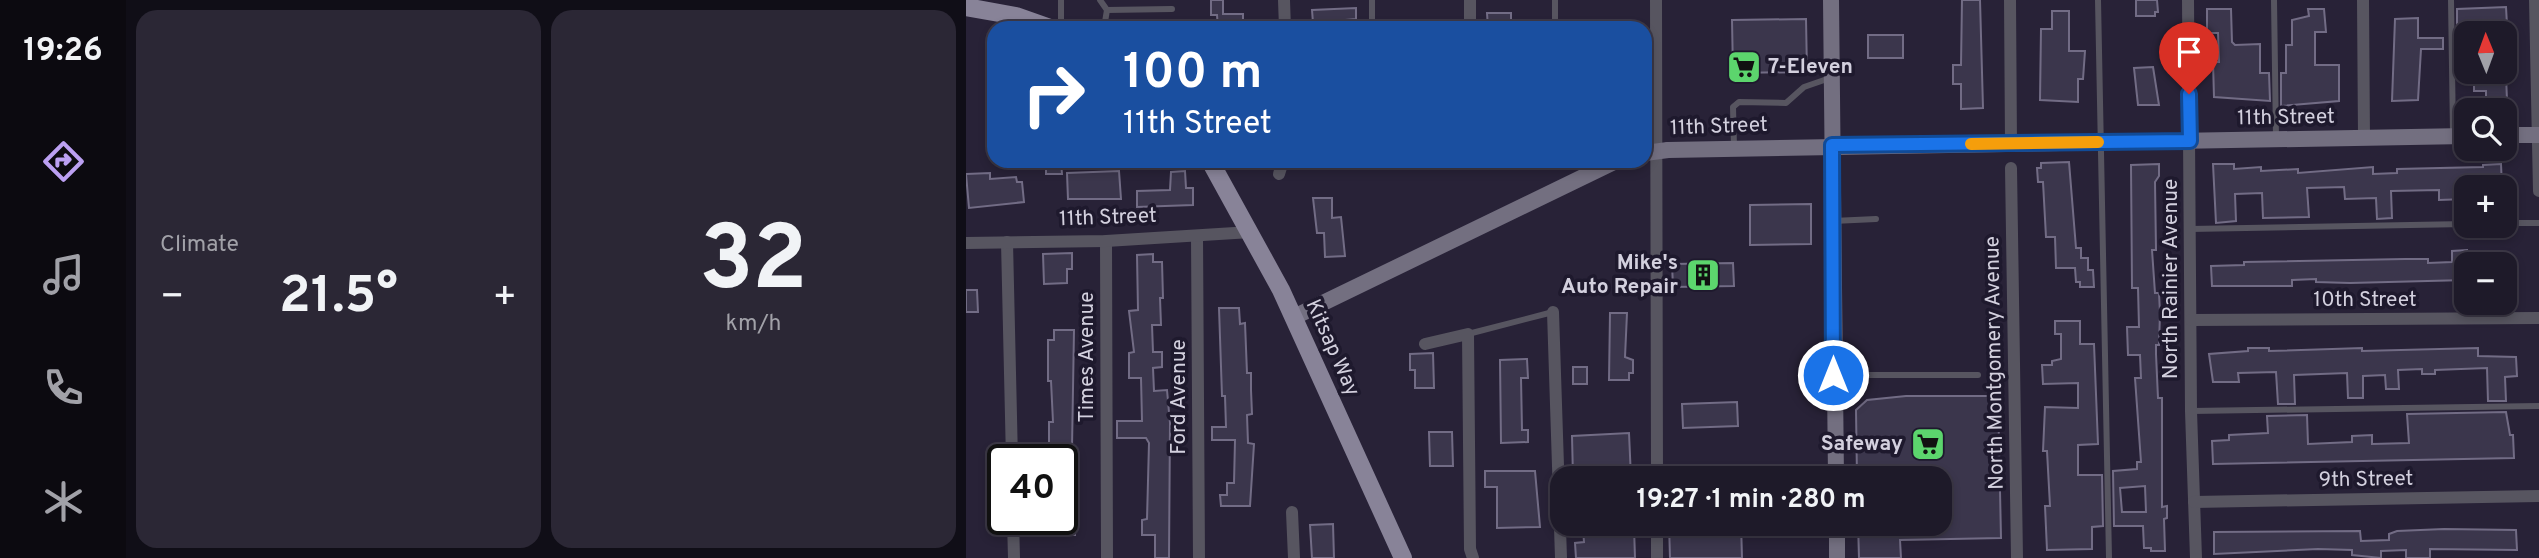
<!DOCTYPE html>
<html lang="en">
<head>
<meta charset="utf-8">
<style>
  :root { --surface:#1e1a29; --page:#2b2735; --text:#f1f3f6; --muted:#a1a1a8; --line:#3c3846; --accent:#bca0f2 }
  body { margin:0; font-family:Overpass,sans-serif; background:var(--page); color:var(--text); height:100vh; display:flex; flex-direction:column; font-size:26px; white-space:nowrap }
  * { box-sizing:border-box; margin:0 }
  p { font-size:23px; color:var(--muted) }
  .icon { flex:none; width:38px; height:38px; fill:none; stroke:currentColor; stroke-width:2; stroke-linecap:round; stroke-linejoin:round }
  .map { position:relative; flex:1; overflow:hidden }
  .details { display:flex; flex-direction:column; gap:10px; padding:10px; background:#100e17; width:840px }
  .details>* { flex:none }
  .guide { position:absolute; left:21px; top:21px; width:665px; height:147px; border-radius:21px; box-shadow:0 4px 10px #0003,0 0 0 2px var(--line); background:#1a4fa0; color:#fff; overflow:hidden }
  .needle { width:46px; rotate:359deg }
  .buttons { position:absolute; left:1488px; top:21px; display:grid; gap:14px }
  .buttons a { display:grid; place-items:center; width:63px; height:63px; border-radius:14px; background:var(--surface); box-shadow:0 4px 10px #0003,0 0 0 2px var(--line); font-size:35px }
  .speed { position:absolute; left:21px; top:444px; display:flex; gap:14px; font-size:35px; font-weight:700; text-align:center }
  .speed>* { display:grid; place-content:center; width:91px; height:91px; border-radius:50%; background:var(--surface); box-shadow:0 4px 10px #0003,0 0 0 2px var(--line); line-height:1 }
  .speed .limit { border:4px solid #111; border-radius:10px; background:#fff; color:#111 }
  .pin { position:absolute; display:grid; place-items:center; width:60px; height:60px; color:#fff; margin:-72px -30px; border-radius:50% 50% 50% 0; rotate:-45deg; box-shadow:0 0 7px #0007 }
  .pin .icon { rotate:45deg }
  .me { position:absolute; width:77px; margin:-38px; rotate:0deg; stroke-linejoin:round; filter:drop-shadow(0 0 5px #0008) }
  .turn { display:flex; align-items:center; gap:24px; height:147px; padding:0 21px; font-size:32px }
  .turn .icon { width:91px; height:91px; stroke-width:2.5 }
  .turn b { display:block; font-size:49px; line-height:60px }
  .big { font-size:52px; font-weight:700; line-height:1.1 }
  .details .widget { flex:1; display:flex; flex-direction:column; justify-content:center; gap:10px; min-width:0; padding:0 24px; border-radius:21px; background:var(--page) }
  .details .dial { align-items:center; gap:0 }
  .dial b { font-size:91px; line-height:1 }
  .heat { display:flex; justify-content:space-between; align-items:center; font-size:38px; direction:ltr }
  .details .tiles { flex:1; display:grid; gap:10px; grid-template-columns:repeat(2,1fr) }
  .trip { position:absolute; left:584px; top:466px; width:402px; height:70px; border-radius:21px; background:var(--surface); box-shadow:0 4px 10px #0003,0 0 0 2px var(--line); font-weight:700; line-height:70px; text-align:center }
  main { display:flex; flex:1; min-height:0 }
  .tab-bar { display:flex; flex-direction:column; width:126px; justify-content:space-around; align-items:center; background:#0c0a10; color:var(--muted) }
  .tab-bar .icon { width:49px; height:49px }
  .tab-bar .on { color:var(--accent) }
  .tab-bar b { font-size:32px; color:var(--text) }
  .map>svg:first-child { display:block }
  .building { fill:#3b364c; stroke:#726c85; stroke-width:2; fill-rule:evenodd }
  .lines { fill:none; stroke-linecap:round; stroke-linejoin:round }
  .lane { stroke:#575560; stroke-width:6 }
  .street { stroke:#575560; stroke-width:12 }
  .secondary { stroke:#736f80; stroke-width:16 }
  .primary { stroke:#888398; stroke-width:18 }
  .secondary-bridge { stroke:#736f80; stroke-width:16 }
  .route-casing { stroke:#114b97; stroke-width:18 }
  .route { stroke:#1a73e8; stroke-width:12 }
  .slow { stroke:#f59e0b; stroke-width:12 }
  .labels { text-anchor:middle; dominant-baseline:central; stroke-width:7; stroke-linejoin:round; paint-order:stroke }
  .poi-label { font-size:21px; font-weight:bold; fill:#d3d0de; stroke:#1e192d; text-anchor:end }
  .street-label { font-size:21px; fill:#d3d0de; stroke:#1e192d }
</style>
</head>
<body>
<main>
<nav class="tab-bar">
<b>19:26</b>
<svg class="icon on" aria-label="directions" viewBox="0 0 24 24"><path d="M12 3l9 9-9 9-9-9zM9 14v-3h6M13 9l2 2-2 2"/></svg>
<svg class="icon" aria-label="music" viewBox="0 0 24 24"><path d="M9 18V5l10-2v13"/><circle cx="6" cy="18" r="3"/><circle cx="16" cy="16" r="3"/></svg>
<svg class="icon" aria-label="phone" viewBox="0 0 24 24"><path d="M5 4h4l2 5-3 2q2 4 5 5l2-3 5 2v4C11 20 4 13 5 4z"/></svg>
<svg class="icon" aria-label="climate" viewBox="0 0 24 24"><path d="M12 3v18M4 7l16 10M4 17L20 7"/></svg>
</nav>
<section class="details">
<div class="tiles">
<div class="widget"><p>Climate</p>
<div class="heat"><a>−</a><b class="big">21.5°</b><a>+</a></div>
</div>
<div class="widget dial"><b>32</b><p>km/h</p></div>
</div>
</section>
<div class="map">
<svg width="1573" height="558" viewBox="0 0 1573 558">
  <rect width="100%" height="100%" fill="#282237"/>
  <g class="building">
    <polygon points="245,0 257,0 257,14 277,14 277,28 252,28 251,15 245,15"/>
    <polygon points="996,0 1014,0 1017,108 995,109 995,84 987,84 987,65 995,65"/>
    <polygon points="1170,0 1191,0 1192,12 1189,12 1189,16 1170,16"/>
    <polygon points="1540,7 1541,25 1510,26 1510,31 1491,31 1491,9"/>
    <polygon points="390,8 390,19 380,20 380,28 351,28 351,23 347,23 346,10"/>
    <polygon points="1241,9 1265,9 1266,42 1269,45 1294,44 1294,73 1303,73 1304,101 1248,97 1247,62 1253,62 1252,33 1241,33"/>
    <polygon points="1342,9 1358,9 1360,32 1349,32 1349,65 1373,65 1373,101 1315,106 1315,73 1320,73 1320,45 1326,45 1326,20 1343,16"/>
    <polygon points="1086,11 1103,11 1103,51 1119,51 1117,79 1112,79 1112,102 1074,100 1075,29 1086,29"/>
    <polygon points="521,13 545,13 545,28 522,28"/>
    <polygon points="1452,18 1452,38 1477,38 1477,49 1455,49 1452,100 1426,101 1429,19"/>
    <polygon points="840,19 841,72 767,73 766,20"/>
    <rect x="902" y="35" width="35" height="23"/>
    <polygon points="1187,67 1193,105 1172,105 1168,68"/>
    <polygon points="1540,76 1541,100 1520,101 1520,91 1508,91 1508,77"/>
    <polygon points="80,161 95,161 96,174 80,174"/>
    <polygon points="1103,162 1110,248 1115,248 1115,258 1122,258 1122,270 1127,270 1128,287 1114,287 1114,282 1110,282 1109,268 1090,268 1089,237 1080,237 1077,182 1072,182 1071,168 1075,168 1075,163"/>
    <path d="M1193,164V176L1189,182L1190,250H1186L1189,293H1193L1194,313L1193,345H1190V354L1192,398H1196V507L1201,506V518L1198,519L1199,551H1185V548H1178L1177,526H1148L1147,471L1171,469V462H1175L1169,378H1175L1174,355H1162L1161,327H1173L1172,288H1166L1165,165ZM1179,486L1180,512H1156L1154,488Z"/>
    <polygon points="1247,164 1268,164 1268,169 1295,167 1295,171 1332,169 1332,173 1407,167 1407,174 1431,173 1431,169 1517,167 1517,165 1535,164 1536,187 1500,187 1500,199 1473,200 1473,190 1425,191 1426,218 1411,219 1410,198 1379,199 1378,187 1341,188 1343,217 1297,218 1296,193 1269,194 1270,221 1250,223"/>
    <polygon points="153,171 155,199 102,199 101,173"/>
    <polygon points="219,171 220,188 227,188 227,205 171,207 171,191 204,190 205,172"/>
    <polygon points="24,173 24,179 50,177 51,182 56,182 58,202 3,208 0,174"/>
    <polygon points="347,198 366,198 366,218 375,217 379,256 359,257 358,233 351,233"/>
    <polygon points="845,204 845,244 784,245 784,205"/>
    <polygon points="1501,250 1500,280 1384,283 1350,282 1350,279 1326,280 1326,286 1246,286 1245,266 1278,265 1278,262 1439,259 1462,259 1462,263 1486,262 1486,251"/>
    <polygon points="106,253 106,269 101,269 101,283 78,284 77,254"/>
    <polygon points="187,254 187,262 196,262 197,298 194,298 195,325 186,325 187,352 196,352 196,367 187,368 188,391 201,390 204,423 203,558 189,558 189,535 176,535 176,520 181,519 183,443 180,438 151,438 151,421 176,421 175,378 163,378 163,353 168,352 163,311 172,310 171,255"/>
    <polygon points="767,263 768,286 707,287 706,264"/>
    <polygon points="0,290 11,290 12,312 0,312"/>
    <polygon points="253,308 273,308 274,324 279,323 281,373 285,373 285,390 286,414 281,415 282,443 288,444 284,506 255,506 254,495 261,495 261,483 268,483 269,440 246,440 246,427 260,427 259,396 256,396"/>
    <polygon points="644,313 661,313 659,357 667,360 667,373 663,373 663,380 643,380"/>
    <polygon points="1089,321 1114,321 1114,344 1128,344 1132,444 1112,445 1112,475 1136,475 1137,526 1126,527 1126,549 1081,550 1079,506 1084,506 1081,451 1077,451 1079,407 1112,408 1112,383 1077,384 1076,365 1086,365 1086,361 1095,359 1095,334 1089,334"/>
    <polygon points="88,330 108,330 106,448 83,448 83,422 87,422 85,381 82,381 82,340 88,340"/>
    <polygon points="1282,348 1303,348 1303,351 1396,348 1396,351 1512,348 1512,356 1550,357 1551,376 1539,377 1540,401 1522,401 1521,368 1469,370 1469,374 1456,374 1456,369 1432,370 1433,389 1420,389 1419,375 1397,376 1397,398 1382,398 1381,373 1328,375 1329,404 1312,404 1310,372 1272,373 1273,382 1247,382 1243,354 1282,351"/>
    <polygon points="467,353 468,388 449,388 449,370 444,370 444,354"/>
    <polygon points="561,359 562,378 555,378 556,430 562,430 562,442 535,443 534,360"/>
    <rect x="607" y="367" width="14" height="17"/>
    <polygon points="940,396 1032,396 1035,538 934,540 935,558 893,558 892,523 975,523 975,478 891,478 890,410 901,400"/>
    <polygon points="771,402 772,426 717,428 716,404"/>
    <polygon points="1540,412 1544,435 1547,435 1548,458 1247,464 1246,441 1263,440 1263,435 1302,433 1301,416 1341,415 1342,444 1386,442 1386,436 1406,435 1406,444 1443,443 1441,414"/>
    <polygon points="463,432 486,432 487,466 464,466"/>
    <polygon points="663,433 665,478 607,478 606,436"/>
    <polygon points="96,453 106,453 109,535 85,535 85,520 96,520"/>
    <polygon points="519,471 569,471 574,527 531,528 531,487 519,487"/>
    <polygon points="703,523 775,523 776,558 704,558"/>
    <polygon points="367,524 368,558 346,558 344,525"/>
    <polygon points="668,527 669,558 610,558 609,543 618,542 617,529"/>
    <polygon points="1478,529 1550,530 1551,550 1464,549 1464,558 1440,558 1440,550 1415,551 1415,558 1386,555 1386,550 1352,549 1248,554 1248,532 1394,531 1395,541 1423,540 1423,534 1431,531"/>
  </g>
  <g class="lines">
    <g class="lane">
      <polyline points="95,0 95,28"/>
      <polyline points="134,0 141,10 138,28"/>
      <polyline points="406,0 406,28"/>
      <polyline points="589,0 589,24"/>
      <polyline points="1132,0 1143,558"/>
      <polyline points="1308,0 1310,138"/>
      <polyline points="1485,0 1487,134"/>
      <polyline points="141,10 206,9"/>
      <polyline points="679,67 690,67"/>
      <polyline points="768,147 767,107 773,102 820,103 838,87 864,78"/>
      <polyline points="867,221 910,219"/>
      <polyline points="1538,223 1573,223"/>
      <polyline points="1224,229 1500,224"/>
      <polyline points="502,334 587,312"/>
      <polyline points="871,375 1012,375"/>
      <polyline points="1225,411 1573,406"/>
    </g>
    <g class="street">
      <polyline points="318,0 319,28"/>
      <polyline points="504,0 504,28"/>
      <polyline points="690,0 691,478"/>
      <polyline points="1044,0 1045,144"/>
      <polyline points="1222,0 1225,411 1230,558"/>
      <polyline points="1397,0 1398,138"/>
      <polyline points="1569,0 1573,191"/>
      <polyline points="1045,168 1051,558"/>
      <polyline points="313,174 317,161"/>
      <polyline points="231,236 233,558"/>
      <polyline points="140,241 141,558"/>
      <polyline points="41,242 46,460"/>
      <polyline points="0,243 140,241 285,232"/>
      <polyline points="587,312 595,558"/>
      <polyline points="1225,320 1573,318"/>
      <polyline points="459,344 502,334 504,549 507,558"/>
      <polyline points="1228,502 1573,496"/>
      <polyline points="326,512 328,558"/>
      <polyline points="47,520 48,558"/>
      <polyline points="691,523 691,558"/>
    </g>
    <g class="secondary">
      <polyline points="865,0 870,478"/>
      <polyline points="1538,135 1573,135"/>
      <polyline points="702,150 1500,136"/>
      <polyline points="328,317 650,161"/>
      <polyline points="871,523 871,558"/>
    </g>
    <g class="primary">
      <polyline points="0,7 50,16 84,28"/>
      <polyline points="244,161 315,290 437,558"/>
    </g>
    <polyline class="secondary-bridge" points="679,153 702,150"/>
  </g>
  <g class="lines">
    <g class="route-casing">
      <polyline id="route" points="867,375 866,145 1224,141 1223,94"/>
    </g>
    <use href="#route" class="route"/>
    <polyline class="slow" points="1005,144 1132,142"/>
  </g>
  <defs>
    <g id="supermarket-square" transform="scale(1.75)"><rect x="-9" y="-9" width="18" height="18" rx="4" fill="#5cd56d" stroke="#1e192d"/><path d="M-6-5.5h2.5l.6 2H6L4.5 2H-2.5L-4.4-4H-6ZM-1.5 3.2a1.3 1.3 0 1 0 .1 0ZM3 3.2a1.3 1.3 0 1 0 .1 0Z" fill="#111"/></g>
    <g id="building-square" transform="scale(1.75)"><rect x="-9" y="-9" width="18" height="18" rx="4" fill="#5cd56d" stroke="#1e192d"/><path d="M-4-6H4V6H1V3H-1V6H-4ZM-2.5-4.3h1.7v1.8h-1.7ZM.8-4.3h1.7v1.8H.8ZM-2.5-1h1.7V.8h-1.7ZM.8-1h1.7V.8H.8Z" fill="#111"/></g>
  </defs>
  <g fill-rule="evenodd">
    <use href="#supermarket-square" x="778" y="67"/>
    <use href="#building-square" x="737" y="275"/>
    <use href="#supermarket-square" x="962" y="444"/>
  </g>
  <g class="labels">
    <g class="poi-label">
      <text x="802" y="67" text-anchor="start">7-Eleven</text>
      <text x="712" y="263">Mike's<tspan x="712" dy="24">Auto Repair</tspan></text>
      <text x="937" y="444">Safeway</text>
    </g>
    <g class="street-label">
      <text transform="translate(1320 118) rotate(-1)">11th Street</text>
      <text transform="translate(753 127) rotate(-2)">11th Street</text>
      <text transform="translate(142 218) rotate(-2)">11th Street</text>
      <text transform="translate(1205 279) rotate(-90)">North Rainier Avenue</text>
      <text x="1399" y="300">10th Street</text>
      <text transform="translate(366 348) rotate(66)">Kitsap Way</text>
      <text transform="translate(121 357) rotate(-90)">Times Avenue</text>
      <text transform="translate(1029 363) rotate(-91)">North Montgomery Avenue</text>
      <text transform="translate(213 397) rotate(-90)">Ford Avenue</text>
      <text transform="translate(1400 480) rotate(-1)">9th Street</text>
    </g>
  </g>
</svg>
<div class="buttons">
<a><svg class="needle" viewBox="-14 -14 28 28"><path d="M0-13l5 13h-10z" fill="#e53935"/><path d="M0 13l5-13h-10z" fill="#a1a1a8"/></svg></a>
<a><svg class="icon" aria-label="search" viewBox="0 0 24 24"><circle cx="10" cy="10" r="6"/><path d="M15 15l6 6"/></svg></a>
<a>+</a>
<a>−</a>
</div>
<div class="speed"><div class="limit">40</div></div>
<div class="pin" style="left:1223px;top:94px;background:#d93025"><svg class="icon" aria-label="arrive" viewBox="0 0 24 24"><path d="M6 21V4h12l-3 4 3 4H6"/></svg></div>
<svg class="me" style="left:867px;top:375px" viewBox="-20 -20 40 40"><circle r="17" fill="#1a73e8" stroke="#fff" stroke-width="3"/><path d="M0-11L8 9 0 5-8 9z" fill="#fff"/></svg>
<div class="trip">19:27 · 1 min · 280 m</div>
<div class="guide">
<div class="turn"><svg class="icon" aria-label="right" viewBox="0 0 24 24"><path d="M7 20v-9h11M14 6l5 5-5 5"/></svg><div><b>100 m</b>11th Street</div></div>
</div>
</div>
</main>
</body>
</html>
